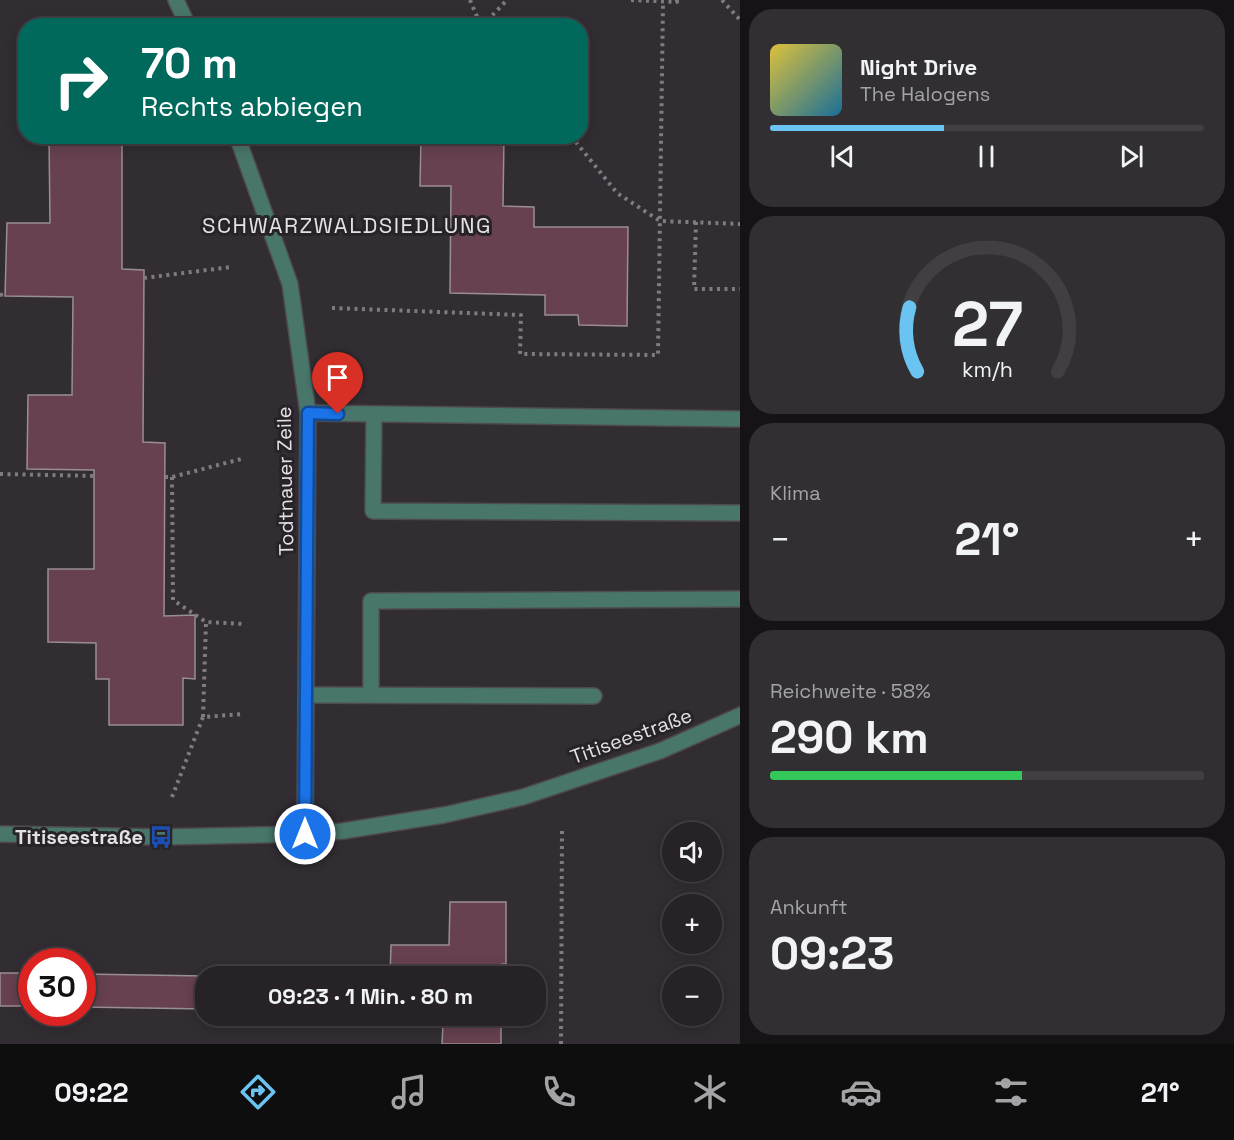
<!DOCTYPE html>
<html lang="de">
<head>
<meta charset="utf-8">
<style>
  :root { --surface:#262226; --page:#322f32; --text:#f1f3f6; --muted:#a4a4a7; --line:#423f43; --accent:#6bc3f2 }
  body { margin:0; font-family:"Space Grotesk",sans-serif; background:var(--page); color:var(--text); height:100vh; display:flex; flex-direction:column; font-size:22px; white-space:nowrap }
  * { box-sizing:border-box; margin:0 }
  p { font-size:20px; color:var(--muted) }
  .icon { flex:none; width:33px; height:33px; fill:none; stroke:currentColor; stroke-width:2; stroke-linecap:round; stroke-linejoin:round }
  .map { position:relative; flex:1; overflow:hidden }
  .side { display:flex; flex-direction:column; gap:9px; padding:9px; background:#151315; width:494px }
  .side>* { flex:none }
  .banner { position:absolute; left:18px; top:18px; width:570px; height:126px; border-radius:24px; box-shadow:0 3px 15px #0003,0 0 0 2px var(--line); background:#00695c; color:#fff; overflow:hidden }
  .fabs { position:absolute; left:662px; top:822px; display:grid; gap:12px }
  .fabs a { display:grid; place-items:center; width:60px; height:60px; border-radius:50%; background:var(--surface); box-shadow:0 3px 15px #0003,0 0 0 2px var(--line); font-size:30px }
  .speed { position:absolute; left:18px; top:948px; display:flex; gap:12px; font-size:30px; font-weight:700; text-align:center }
  .speed>* { display:grid; place-content:center; width:78px; height:78px; border-radius:50%; background:var(--surface); box-shadow:0 3px 15px #0003,0 0 0 2px var(--line); line-height:1 }
  .speed .limit { border:9px solid #d22; background:#fff; color:#111 }
  .pin { position:absolute; display:grid; place-items:center; width:51px; height:51px; color:#fff; margin:-62px -26px; border-radius:50% 50% 50% 0; rotate:-45deg; box-shadow:0 0 6px #0007 }
  .pin .icon { rotate:45deg }
  .me { position:absolute; width:66px; margin:-33px; rotate:0deg; stroke-linejoin:round; filter:drop-shadow(0 0 4px #0008) }
  .turn { display:flex; align-items:center; gap:21px; height:126px; padding:0 24px; font-size:27px }
  .turn .icon { width:78px; height:78px; stroke-width:2.5 }
  .turn b { display:block; font-size:42px; line-height:51px }
  .big { font-size:45px; font-weight:700; line-height:1.1 }
  .side .card { flex:1; display:flex; flex-direction:column; justify-content:center; gap:9px; min-width:0; padding:0 21px; border-radius:24px; background:var(--page) }
  .side .dial { align-items:center; gap:0 }
  .dial svg { height:156px; overflow:visible; fill:none; stroke:var(--line); stroke-width:7; stroke-linecap:round; text-anchor:middle }
  .dial text { fill:var(--text); stroke:none }
  .song { display:flex; align-items:center; gap:18px }
  .cover { width:72px; height:72px; border-radius:9px; background:linear-gradient(135deg,hsl(50 70% 55%),hsl(200 70% 35%)) }
  .played { height:6px; border-radius:3px; background:linear-gradient(90deg,var(--accent) 40%,var(--line) 40%) }
  .keys { display:flex; justify-content:space-around; direction:ltr }
  .heat { display:flex; justify-content:space-between; align-items:center; font-size:33px; direction:ltr }
  .charge { height:9px; border-radius:4px; background:linear-gradient(90deg,#34c759 58%,var(--line) 0) }
  .trip { position:absolute; left:195px; top:966px; width:351px; height:60px; border-radius:24px; background:var(--surface); box-shadow:0 3px 15px #0003,0 0 0 2px var(--line); font-weight:700; line-height:60px; text-align:center }
  .dock { display:flex; height:96px; justify-content:space-around; align-items:center; background:#0f0e0f; color:var(--muted) }
  .dock .icon { width:42px; height:42px }
  .dock .on { color:var(--accent) }
  .dock b { font-size:27px; color:var(--text) }
  main { display:flex; flex:1; min-height:0 }
  .map>svg:first-child { display:block }
  .building { fill:#674150; stroke:#998e92; stroke-width:1.5 }
  .lines { fill:none; stroke-linecap:round; stroke-linejoin:round }
  .minor-casing { stroke:#4e4a4f; stroke-width:18 }
  .path { stroke:#7f7b80; stroke-width:4; stroke-dasharray:3 4.5; stroke-linecap:butt }
  .minor { stroke:#49766a; stroke-width:15 }
  .route-casing { stroke:#114b97; stroke-width:15 }
  .route { stroke:#1a73e8; stroke-width:10 }
  .labels { text-anchor:middle; dominant-baseline:central; stroke-width:6; stroke-linejoin:round; paint-order:stroke }
  .street-label { font-size:20px; fill:#e4e1e5; stroke:#282329 }
  .poi-label { font-size:20px; font-weight:bold; fill:#e4e1e5; stroke:#282329; text-anchor:end }
  .quarter-label { font-size:22px; letter-spacing:1.5px; fill:#e4e1e5; stroke:#282329 }
</style>
</head>
<body>
<main>
<div class="map">
<svg width="741" height="1044" viewBox="0 0 741 1044">
  <rect width="100%" height="100%" fill="#322d33"/>
  <g class="building">
    <polygon points="49,136 122,136 122,269 144,270 143,442 165,443 164,616 195,615 195,679 183,678 183,725 109,725 109,679 96,679 96,643 48,642 48,569 94,569 94,470 27,469 28,395 72,395 73,297 5,296 7,223 50,223"/>
    <polygon points="421,136 504,136 503,206 534,207 534,227 628,227 627,326 579,325 578,315 545,315 545,295 450,293 451,186 420,186"/>
    <polygon points="450,902 506,902 506,964 502,964 502,976 390,976 391,945 449,945"/>
    <rect x="0" y="973" width="32" height="33"/>
    <polygon points="82,974 206,976 206,1009 82,1007"/>
    <polygon points="441,1016 501,1016 501,1044 442,1044 443,1023 441,1023"/>
  </g>
  <g class="lines">
    <g class="minor-casing">
      <g id="minor">
        <polyline points="176,0 188,26"/>
        <polyline points="237,136 290,284 308,413 305,834"/>
        <polyline points="308,413 741,419"/>
        <polyline points="374,415 373,511 741,513"/>
        <polyline points="306,695 594,696"/>
        <polyline points="371,695 371,601 741,599"/>
        <polyline points="0,834 161,837 305,834 343,831 444,815 523,797 660,751 741,715"/>
      </g>
    </g>
    <g class="path">
      <polyline points="470,0 481,26"/>
      <polyline points="631,0 677,2 677,0"/>
      <polyline points="722,0 741,21"/>
      <polyline points="482,26 507,0"/>
      <polyline points="571,136 617,193 660,221 741,224"/>
      <polyline points="696,222 694,289 741,289"/>
      <polyline points="144,278 231,267"/>
      <polyline points="0,295 5,294"/>
      <polyline points="332,308 521,315 520,354 658,355 663,2"/>
      <polyline points="0,474 96,476"/>
      <polyline points="165,477 172,477 245,458"/>
      <polyline points="172,477 173,600 206,622"/>
      <polyline points="203,717 206,622 244,624"/>
      <polyline points="172,797 203,717 243,714"/>
      <polyline points="561,1044 562,827"/>
    </g>
    <use href="#minor" class="minor"/>
  </g>
  <g class="lines">
    <g class="route-casing">
      <polyline id="route" points="305,834 308,413 338,414"/>
    </g>
    <use href="#route" class="route"/>
  </g>
  <defs>
    <g id="bus-bare" transform="scale(1.8)"><path d="M-5-6H5V4H4V6H2V4H-2V6H-4V4H-5ZM-3.5-4V0h7V-4ZM-3.5 1.2v1.5H-2V1.2ZM2 1.2v1.5H3.5V1.2Z" fill="#1a4fb4" stroke="#282329" stroke-width="2.5" paint-order="stroke"/></g>
  </defs>
  <g fill-rule="evenodd">
    <use href="#bus-bare" x="161" y="837"/>
  </g>
  <g class="labels">
    <g class="street-label">
      <text transform="translate(285 481) rotate(-91)">Todtnauer Zeile</text>
      <text transform="translate(631 736) rotate(-20)">Titiseestraße</text>
    </g>
    <g class="poi-label">
      <text x="143" y="837">Titiseestraße</text>
    </g>
    <g class="quarter-label">
      <text x="347" y="225">SCHWARZWALDSIEDLUNG</text>
    </g>
  </g>
</svg>
<div class="fabs">
<a><svg class="icon" aria-label="sound" viewBox="0 0 24 24"><path d="M4 9h4l5-4v14l-5-4H4zM17 9q2 3 0 6"/></svg></a>
<a>+</a>
<a>−</a>
</div>
<div class="speed"><div class="limit">30</div></div>
<div class="pin" style="left:338px;top:414px;background:#d93025"><svg class="icon" aria-label="arrive" viewBox="0 0 24 24"><path d="M6 21V4h12l-3 4 3 4H6"/></svg></div>
<svg class="me" style="left:305px;top:834px" viewBox="-20 -20 40 40"><circle r="17" fill="#1a73e8" stroke="#fff" stroke-width="3"/><path d="M0-11L8 9 0 5-8 9z" fill="#fff"/></svg>
<div class="trip">09:23 · 1 Min. · 80 m</div>
<div class="banner">
<div class="turn"><svg class="icon" aria-label="right" viewBox="0 0 24 24"><path d="M7 20v-9h11M14 6l5 5-5 5"/></svg><div><b>70 m</b>Rechts abbiegen</div></div>
</div>
</div>
<section class="side">
<div class="card">
<div class="song"><i class="cover"></i><div><b>Night Drive</b><p>The Halogens</p></div></div>
<div class="played"></div>
<div class="keys"><svg class="icon" aria-label="previous" viewBox="0 0 24 24"><path d="M18 5L8 12l10 7zM5 5v14"/></svg><svg class="icon" aria-label="pause" viewBox="0 0 24 24"><path d="M8 5v14M16 5v14"/></svg><svg class="icon" aria-label="next" viewBox="0 0 24 24"><path d="M6 5l10 7-10 7zM19 5v14"/></svg></div>
</div>
<div class="card dial"><svg viewBox="0 0 100 80">
<path d="M14 69A42 42 0 1 1 86 69"/>
<path d="M14 69A42 42 0 0 1 10 36" stroke="#6bc3f2"/>
<text x="50" y="56" font-size="32" font-weight="700">27</text>
<text x="50" y="72" font-size="11">km/h</text>
</svg></div>
<div class="card"><p>Klima</p>
<div class="heat"><a>−</a><b class="big">21°</b><a>+</a></div>
</div>
<div class="card"><p>Reichweite · 58%</p><b class="big">290 km</b><div class="charge"></div></div>
<div class="card"><p>Ankunft</p><b class="big">09:23</b></div>
</section>
</main>
<nav class="dock">
<b>09:22</b>
<svg class="icon on" aria-label="directions" viewBox="0 0 24 24"><path d="M12 3l9 9-9 9-9-9zM9 14v-3h6M13 9l2 2-2 2"/></svg>
<svg class="icon" aria-label="music" viewBox="0 0 24 24"><path d="M9 18V5l10-2v13"/><circle cx="6" cy="18" r="3"/><circle cx="16" cy="16" r="3"/></svg>
<svg class="icon" aria-label="phone" viewBox="0 0 24 24"><path d="M5 4h4l2 5-3 2q2 4 5 5l2-3 5 2v4C11 20 4 13 5 4z"/></svg>
<svg class="icon" aria-label="climate" viewBox="0 0 24 24"><path d="M12 3v18M4 7l16 10M4 17L20 7"/></svg>
<svg class="icon" aria-label="car" viewBox="0 0 24 24"><path d="M5 17H2v-5l4-1 3-4h7l3 4 3 1v5h-3M9 17h6M6 11h13"/><circle cx="7" cy="17" r="2"/><circle cx="17" cy="17" r="2"/></svg>
<svg class="icon" aria-label="filters" viewBox="0 0 24 24"><path d="M4 7h16M4 17h16"/><circle cx="9" cy="7" r="2"/><circle cx="15" cy="17" r="2"/></svg>
<b>21°</b>
</nav>
</body>
</html>
